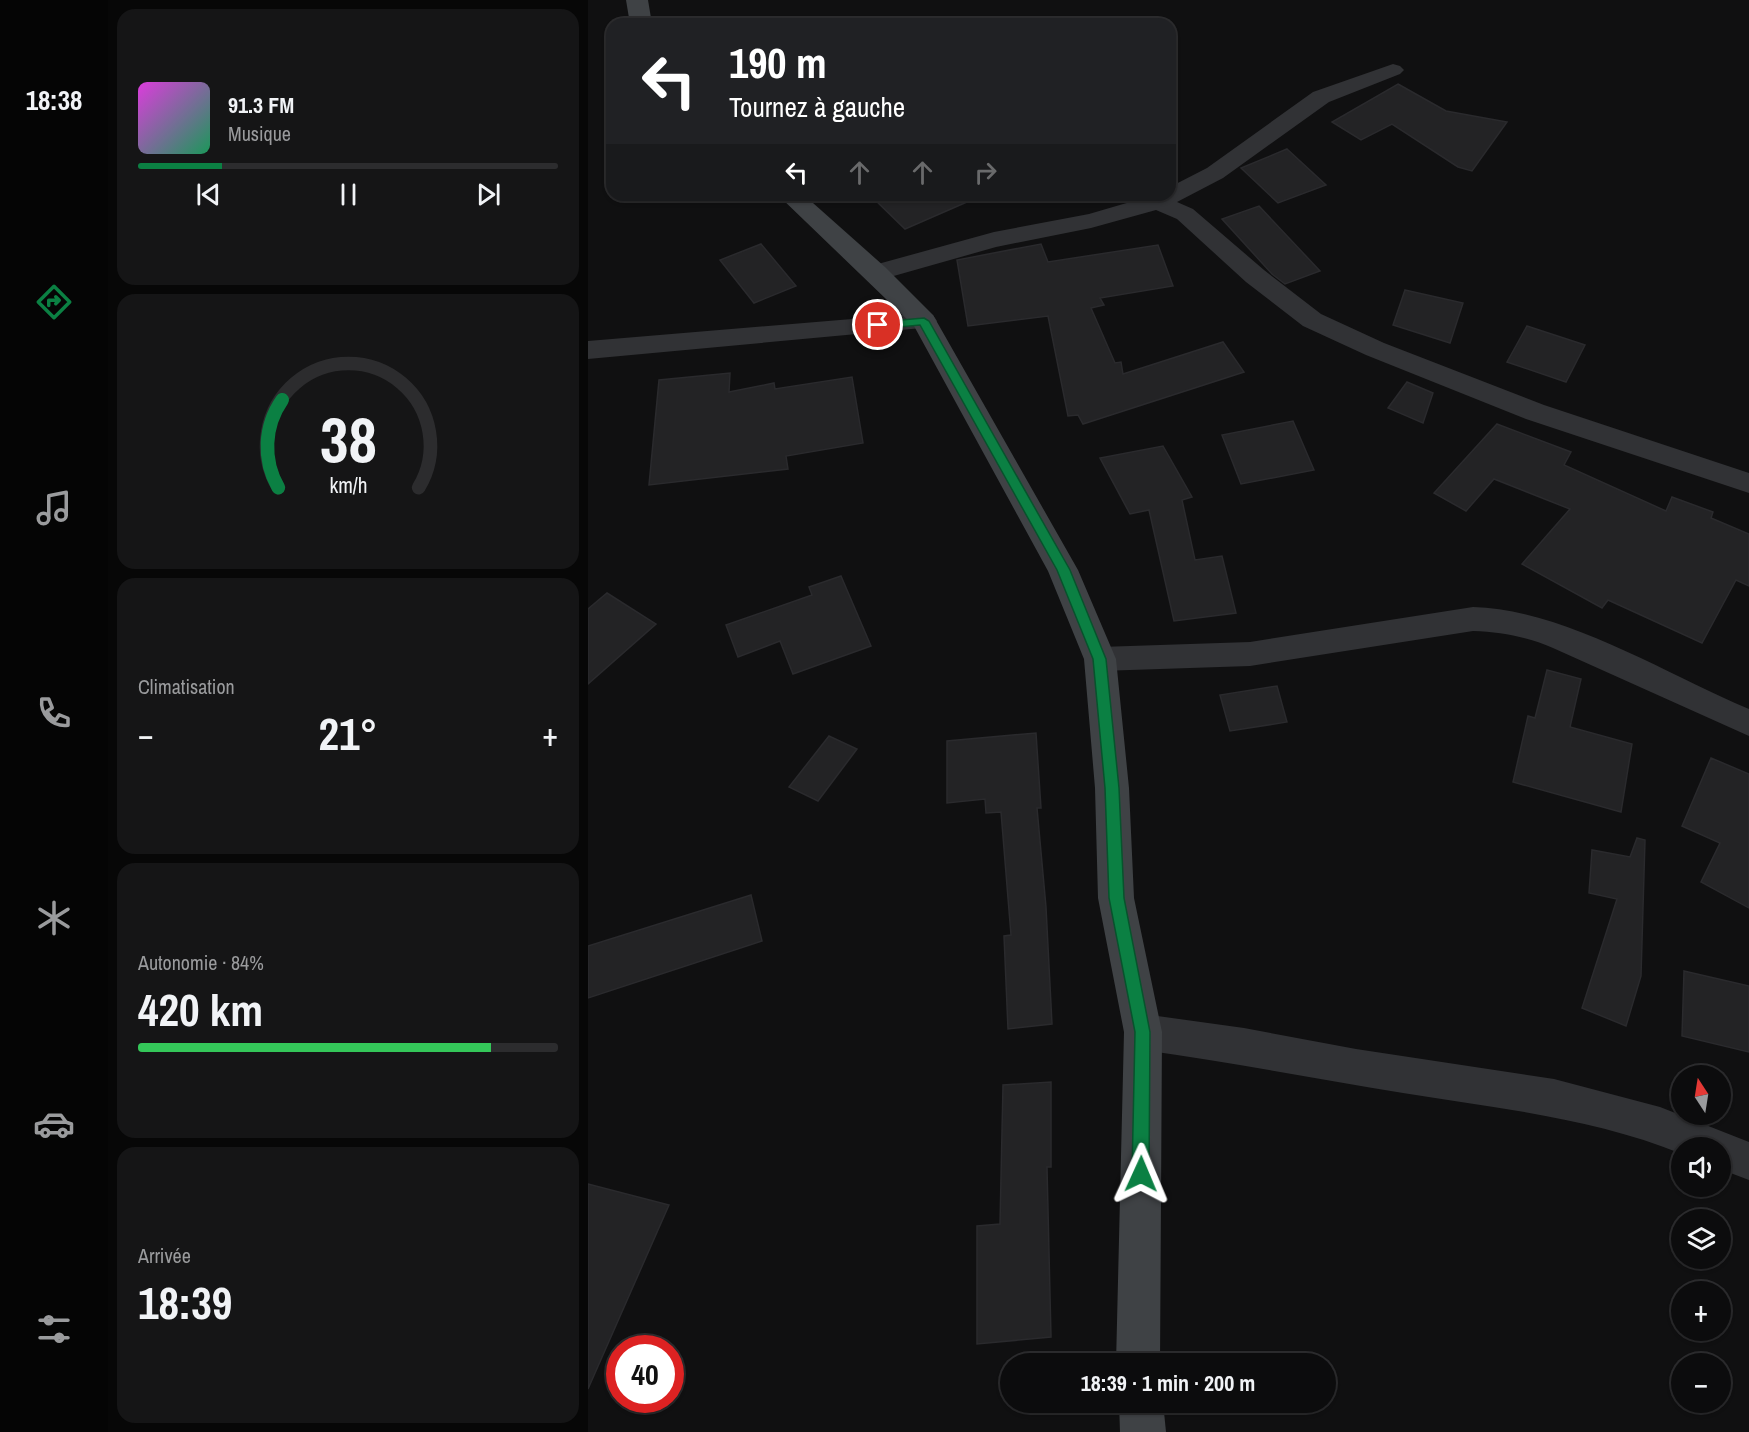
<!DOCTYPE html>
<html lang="fr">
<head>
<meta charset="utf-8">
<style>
  :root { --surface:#0c0c0d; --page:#151516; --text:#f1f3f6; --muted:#9a9b9d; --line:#2c2c2e; --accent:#0b8043 }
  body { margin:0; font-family:"Archivo Narrow",sans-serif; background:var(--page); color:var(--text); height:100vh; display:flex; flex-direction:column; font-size:22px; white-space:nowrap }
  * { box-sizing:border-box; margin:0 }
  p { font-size:20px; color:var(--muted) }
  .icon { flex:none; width:33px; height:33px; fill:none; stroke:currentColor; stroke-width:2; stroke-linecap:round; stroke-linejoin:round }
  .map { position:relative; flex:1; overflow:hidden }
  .panel { display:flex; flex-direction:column; gap:9px; padding:9px; background:#070707; width:480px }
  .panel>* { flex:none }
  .top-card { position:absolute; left:18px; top:18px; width:570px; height:183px; border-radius:18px; box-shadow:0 2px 4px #0004,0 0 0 2px var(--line); background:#202124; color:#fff; overflow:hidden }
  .needle { width:39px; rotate:348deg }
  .controls { position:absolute; left:1083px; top:1065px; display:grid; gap:12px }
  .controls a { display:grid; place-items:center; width:60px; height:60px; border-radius:50%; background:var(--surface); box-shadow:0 2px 4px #0004,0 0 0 2px var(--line); font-size:30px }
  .speed { position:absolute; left:18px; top:1335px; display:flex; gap:12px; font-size:30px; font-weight:700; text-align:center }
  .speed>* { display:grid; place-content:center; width:78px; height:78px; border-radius:50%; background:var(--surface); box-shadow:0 2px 4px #0004,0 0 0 2px var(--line); line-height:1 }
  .speed .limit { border:9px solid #d22; background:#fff; color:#111 }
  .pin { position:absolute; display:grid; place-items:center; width:51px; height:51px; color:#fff; margin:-26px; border:3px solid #fff; border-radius:50%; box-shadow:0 2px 6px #0007 }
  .me { position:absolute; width:66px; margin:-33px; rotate:1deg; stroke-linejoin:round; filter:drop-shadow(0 0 4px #0008) }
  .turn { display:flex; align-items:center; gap:21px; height:126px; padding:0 24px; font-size:27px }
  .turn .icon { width:78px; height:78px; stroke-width:2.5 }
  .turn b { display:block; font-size:42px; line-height:51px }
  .lanes { display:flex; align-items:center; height:57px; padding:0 24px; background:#0003; justify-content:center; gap:30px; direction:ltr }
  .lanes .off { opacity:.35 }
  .big { font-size:45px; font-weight:800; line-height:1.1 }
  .panel .widget { flex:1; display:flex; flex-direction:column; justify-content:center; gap:9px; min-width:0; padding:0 21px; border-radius:18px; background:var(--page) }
  .panel .dial { align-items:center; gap:0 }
  .dial svg { height:156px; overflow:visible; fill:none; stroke:var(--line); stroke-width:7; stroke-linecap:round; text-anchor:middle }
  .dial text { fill:var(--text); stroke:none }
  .song { display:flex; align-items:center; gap:18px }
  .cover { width:72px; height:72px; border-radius:9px; background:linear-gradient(135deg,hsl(300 70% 55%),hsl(150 70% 35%)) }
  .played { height:6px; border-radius:3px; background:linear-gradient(90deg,var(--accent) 20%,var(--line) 20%) }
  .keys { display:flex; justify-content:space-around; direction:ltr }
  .heat { display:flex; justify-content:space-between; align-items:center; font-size:33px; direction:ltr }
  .charge { height:9px; border-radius:4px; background:linear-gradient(90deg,#34c759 84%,var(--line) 0) }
  .trip { position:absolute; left:412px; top:1353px; width:336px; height:60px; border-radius:30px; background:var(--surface); box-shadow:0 2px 4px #0004,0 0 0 2px var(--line); font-weight:800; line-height:60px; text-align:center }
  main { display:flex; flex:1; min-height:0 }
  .tabs { display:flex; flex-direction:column; width:108px; justify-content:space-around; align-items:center; background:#050505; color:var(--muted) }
  .tabs .icon { width:42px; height:42px }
  .tabs .selected { color:var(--accent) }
  .tabs b { font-size:27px; color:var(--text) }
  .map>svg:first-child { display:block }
  .building { fill:#232325; stroke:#2a2a2d; stroke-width:1.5 }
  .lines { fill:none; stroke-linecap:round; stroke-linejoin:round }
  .street { fill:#313235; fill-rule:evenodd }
  .secondary { fill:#3f4245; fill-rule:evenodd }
  .route { fill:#0b8043; stroke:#07532c; stroke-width:1.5 }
</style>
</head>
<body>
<main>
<nav class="tabs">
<b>18:38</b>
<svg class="icon selected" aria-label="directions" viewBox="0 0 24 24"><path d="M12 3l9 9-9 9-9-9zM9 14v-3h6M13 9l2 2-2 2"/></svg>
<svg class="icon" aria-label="music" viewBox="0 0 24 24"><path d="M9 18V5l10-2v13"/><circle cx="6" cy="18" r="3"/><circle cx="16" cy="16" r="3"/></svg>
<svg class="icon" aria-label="phone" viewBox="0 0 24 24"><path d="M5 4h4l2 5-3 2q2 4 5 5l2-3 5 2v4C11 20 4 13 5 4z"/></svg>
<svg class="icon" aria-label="climate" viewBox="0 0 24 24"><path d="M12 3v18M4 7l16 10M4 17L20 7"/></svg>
<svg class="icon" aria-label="car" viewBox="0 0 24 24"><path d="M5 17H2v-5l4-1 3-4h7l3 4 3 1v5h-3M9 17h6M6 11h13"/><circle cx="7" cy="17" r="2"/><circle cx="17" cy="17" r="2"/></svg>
<svg class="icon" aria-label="filters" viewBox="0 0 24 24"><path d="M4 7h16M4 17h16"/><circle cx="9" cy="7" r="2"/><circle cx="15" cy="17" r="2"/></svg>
</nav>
<section class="panel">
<div class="widget">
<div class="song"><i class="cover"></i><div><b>91.3 FM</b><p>Musique</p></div></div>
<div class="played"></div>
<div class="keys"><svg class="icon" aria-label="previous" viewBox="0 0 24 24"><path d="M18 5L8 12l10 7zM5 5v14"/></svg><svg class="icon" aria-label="pause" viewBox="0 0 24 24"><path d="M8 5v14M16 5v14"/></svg><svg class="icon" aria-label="next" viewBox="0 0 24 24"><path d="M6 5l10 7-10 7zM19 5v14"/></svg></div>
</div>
<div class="widget dial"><svg viewBox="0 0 100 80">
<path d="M14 69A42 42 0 1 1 86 69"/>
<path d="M14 69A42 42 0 0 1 16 24" stroke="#0b8043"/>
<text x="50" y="56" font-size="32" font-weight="700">38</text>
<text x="50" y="72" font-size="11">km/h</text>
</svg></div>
<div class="widget"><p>Climatisation</p>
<div class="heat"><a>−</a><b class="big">21°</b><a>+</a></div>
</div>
<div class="widget"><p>Autonomie · 84%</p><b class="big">420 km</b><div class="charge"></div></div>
<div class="widget"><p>Arrivée</p><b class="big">18:39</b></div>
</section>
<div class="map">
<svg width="1161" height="1432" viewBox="0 0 1161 1432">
  <rect width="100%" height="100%" fill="#101011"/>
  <g class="building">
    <polygon points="810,84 858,111 919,122 884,171 870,167 804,124 773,140 744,122"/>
    <polygon points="699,149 738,185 690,203 653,168"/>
    <polygon points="282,195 395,195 317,229"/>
    <polygon points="671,206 732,271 697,284 684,274 634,219"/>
    <polygon points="173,244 208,286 166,303 132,260"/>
    <polygon points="453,244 460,262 570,245 585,286 512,298 516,305 503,308 527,363 533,362 535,374 635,342 656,372 495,424 490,415 480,416 460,316 380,326 369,260"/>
    <polygon points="817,290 875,303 862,343 805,325"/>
    <polygon points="939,326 997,345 978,382 919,362"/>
    <polygon points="142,373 141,392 186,383 187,389 264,377 275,443 198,456 200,469 61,485 71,380"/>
    <polygon points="819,382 845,393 835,423 800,408"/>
    <polygon points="705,421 726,470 653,484 634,435"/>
    <polygon points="909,424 983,452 976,465 1078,511 1084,497 1125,512 1123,518 1161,534 1161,586 1148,580 1114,643 1020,600 1014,608 934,564 982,509 906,479 878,511 846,493"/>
    <polygon points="575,446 604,497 594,500 607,560 634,556 648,613 586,621 561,510 542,514 512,458"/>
    <polygon points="253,576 283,646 205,674 192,641 150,657 138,625 224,595 221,587"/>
    <polygon points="19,593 68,624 0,684 0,609"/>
    <polygon points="959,670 993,679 982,727 1044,744 1033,812 925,782 940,716 947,718"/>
    <polygon points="689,686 699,722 642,731 632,695"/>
    <polygon points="448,733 453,808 449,808 458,907 464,1024 420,1029 416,936 423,935 413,812 398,813 397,799 359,803 359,741"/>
    <polygon points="241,736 269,749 230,801 201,787"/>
    <polygon points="1123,758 1161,774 1161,908 1113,882 1132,843 1094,826"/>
    <polygon points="1049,838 1057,840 1053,976 1038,1026 994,1008 1029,899 1001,893 1004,850 1042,857"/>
    <polygon points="163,895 174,941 0,998 0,946"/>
    <polygon points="1096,971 1161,986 1161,1052 1094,1036"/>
    <polygon points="463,1082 463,1167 459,1167 463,1337 389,1344 389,1226 412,1224 415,1085"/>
    <polygon points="0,1184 81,1205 0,1389"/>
  </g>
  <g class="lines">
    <g class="street">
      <polygon points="805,64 812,66 816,70 812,74 741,102 635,178 589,202 605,209 676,270 733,314 796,343 956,405 1161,473 1161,493 938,419 778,355 715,326 658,282 589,219 568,210 503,228 408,247 288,281 279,279 276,273 279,267 406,232 501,214 566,195 582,195 582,187 619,168 725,92"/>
      <polygon points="336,313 345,315 349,321 345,327 0,359 0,341"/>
      <path d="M885,607C975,609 1078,674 1161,709V736L965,648C939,637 914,632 885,631L662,666L512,671L501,668L497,659L501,650L512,647L662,642Z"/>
      <path d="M555,1014L656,1028L768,1049L966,1079L1072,1107L1161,1142V1180L1132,1169V1148H1094V1154C1006,1118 908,1108 815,1093C728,1079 642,1062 555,1050L542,1045L537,1032L542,1019Z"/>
    </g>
    <g class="secondary">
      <polygon points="38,0 60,0 64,24 42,24"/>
      <polygon points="190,195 216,195 297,267 345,315 490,570 528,659 541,788 546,898 574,1032 572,1364 528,1364 536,1032 510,898 507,788 496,659 460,571 326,326"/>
      <polygon points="531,1402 575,1402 578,1432 532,1432"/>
    </g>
  </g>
  <polygon class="route" points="336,318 341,321 482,570 518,659 531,788 536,898 562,1032 561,1174 559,1180 553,1182 547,1180 544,1174 547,1032 521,898 517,788 505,659 469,570 332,325 290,329 285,325 290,322"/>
</svg>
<div class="controls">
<a><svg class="needle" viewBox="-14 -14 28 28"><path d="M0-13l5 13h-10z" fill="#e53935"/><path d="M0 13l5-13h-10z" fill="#9a9b9d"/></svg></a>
<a><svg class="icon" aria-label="sound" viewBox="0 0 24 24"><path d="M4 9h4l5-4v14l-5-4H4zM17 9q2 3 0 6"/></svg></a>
<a><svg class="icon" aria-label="layers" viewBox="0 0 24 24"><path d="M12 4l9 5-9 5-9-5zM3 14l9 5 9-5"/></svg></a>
<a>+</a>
<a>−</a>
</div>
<div class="speed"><div class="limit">40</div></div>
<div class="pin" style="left:290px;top:325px;background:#d93025"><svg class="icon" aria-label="arrive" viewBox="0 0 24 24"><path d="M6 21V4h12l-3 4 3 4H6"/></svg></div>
<svg class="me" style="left:553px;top:1174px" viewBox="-20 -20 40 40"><path d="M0-17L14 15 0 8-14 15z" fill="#0b8043" stroke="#fff" stroke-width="4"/></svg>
<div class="trip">18:39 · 1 min · 200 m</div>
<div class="top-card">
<div class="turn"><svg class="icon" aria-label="left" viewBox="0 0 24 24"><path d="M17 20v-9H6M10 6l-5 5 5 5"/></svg><div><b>190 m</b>Tournez à gauche</div></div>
<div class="lanes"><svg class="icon" aria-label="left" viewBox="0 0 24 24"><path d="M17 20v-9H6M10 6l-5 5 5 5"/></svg><svg class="icon off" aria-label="ahead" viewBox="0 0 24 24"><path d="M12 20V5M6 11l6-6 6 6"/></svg><svg class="icon off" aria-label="ahead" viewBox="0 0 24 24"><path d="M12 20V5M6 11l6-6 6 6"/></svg><svg class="icon off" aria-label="right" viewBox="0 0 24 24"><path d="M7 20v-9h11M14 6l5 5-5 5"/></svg></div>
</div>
</div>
</main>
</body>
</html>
